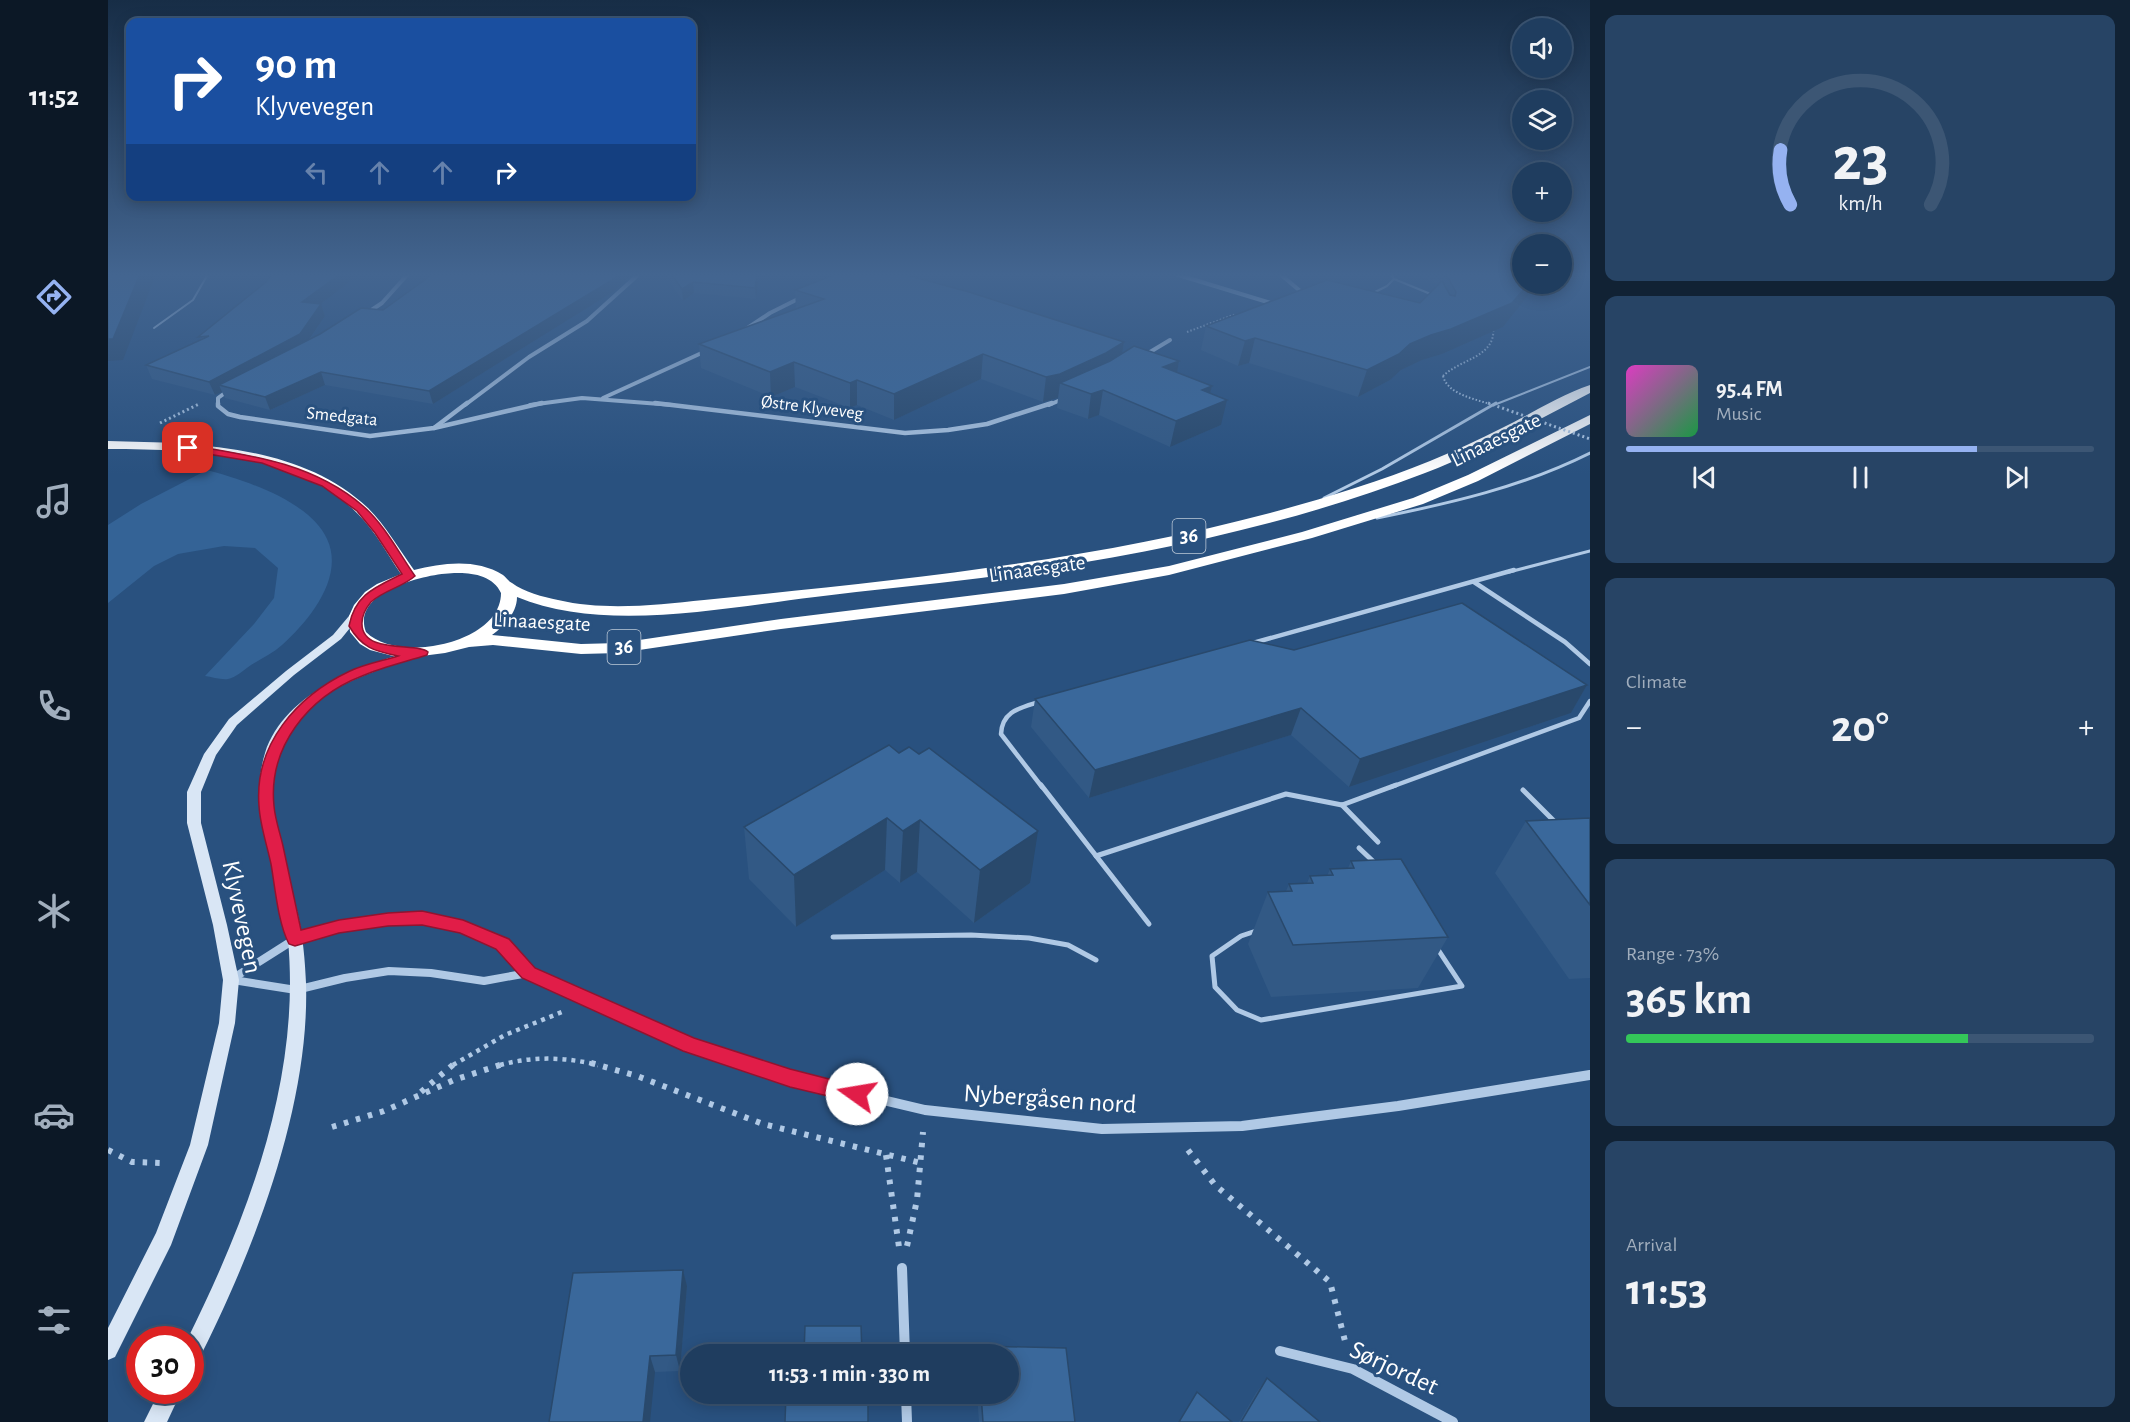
<!DOCTYPE html>
<html lang="en">
<head>
<meta charset="utf-8">
<style>
  :root { --surface:#1f3d5f; --page:#274465; --text:#f1f3f6; --muted:#a1aebd; --line:#3c5674; --accent:#95b2f1 }
  body { margin:0; font-family:"Alegreya Sans",sans-serif; background:var(--page); color:var(--text); height:100vh; display:flex; flex-direction:column; font-size:22px; white-space:nowrap }
  * { box-sizing:border-box; margin:0 }
  p { font-size:20px; color:var(--muted) }
  .icon { flex:none; width:33px; height:33px; fill:none; stroke:currentColor; stroke-width:2; stroke-linecap:round; stroke-linejoin:round }
  .map { position:relative; flex:1; overflow:hidden }
  .sheet { display:flex; flex-direction:column; gap:15px; padding:15px; background:#112234; width:540px }
  .sheet>* { flex:none }
  .top-card { position:absolute; left:18px; top:18px; width:570px; height:183px; border-radius:12px; box-shadow:0 3px 15px #0003,0 0 0 2px var(--line); background:#1a4fa0; color:#fff; overflow:hidden }
  .buttons { position:absolute; left:1404px; top:18px; display:grid; gap:12px }
  .buttons a { display:grid; place-items:center; width:60px; height:60px; border-radius:50%; background:var(--surface); box-shadow:0 3px 15px #0003,0 0 0 2px var(--line); font-size:30px }
  .speed { position:absolute; left:18px; top:1326px; display:flex; gap:12px; font-size:30px; font-weight:700; text-align:center }
  .speed>* { display:grid; place-content:center; width:78px; height:78px; border-radius:50%; background:var(--surface); box-shadow:0 3px 15px #0003,0 0 0 2px var(--line); line-height:1 }
  .speed .limit { border:9px solid #d22; background:#fff; color:#111 }
  .pin { position:absolute; display:grid; place-items:center; width:51px; height:51px; color:#fff; margin:-26px; border-radius:12px; box-shadow:0 3px 9px #0006 }
  .me { position:absolute; width:66px; margin:-33px; rotate:283deg; stroke-linejoin:round; filter:drop-shadow(0 0 4px #0008) }
  .turn { display:flex; align-items:center; gap:21px; height:126px; padding:0 30px; font-size:27px }
  .turn .icon { width:78px; height:78px; stroke-width:2.5 }
  .turn b { display:block; font-size:42px; line-height:51px }
  .lanes { display:flex; align-items:center; height:57px; padding:0 30px; background:#0003; justify-content:center; gap:30px; direction:ltr }
  .lanes .off { opacity:.35 }
  .big { font-size:45px; font-weight:600; line-height:1.1 }
  .sheet .widget { flex:1; display:flex; flex-direction:column; justify-content:center; gap:9px; min-width:0; padding:0 21px; border-radius:12px; background:var(--page) }
  .sheet .dial { align-items:center; gap:0 }
  .dial svg { height:156px; overflow:visible; fill:none; stroke:var(--line); stroke-width:7; stroke-linecap:round; text-anchor:middle }
  .dial text { fill:var(--text); stroke:none }
  .song { display:flex; align-items:center; gap:18px }
  .cover { width:72px; height:72px; border-radius:9px; background:linear-gradient(135deg,hsl(310 70% 55%),hsl(140 70% 35%)) }
  .played { height:6px; border-radius:3px; background:linear-gradient(90deg,var(--accent) 75%,var(--line) 75%) }
  .keys { display:flex; justify-content:space-around; direction:ltr }
  .heat { display:flex; justify-content:space-between; align-items:center; font-size:33px; direction:ltr }
  .charge { height:9px; border-radius:4px; background:linear-gradient(90deg,#34c759 73%,var(--line) 0) }
  .trip { position:absolute; left:572px; top:1344px; width:339px; height:60px; border-radius:30px; background:var(--surface); box-shadow:0 3px 15px #0003,0 0 0 2px var(--line); font-weight:600; line-height:60px; text-align:center }
  main { display:flex; flex:1; min-height:0 }
  .dock { display:flex; flex-direction:column; width:108px; justify-content:space-around; align-items:center; background:#0c1826; color:var(--muted) }
  .dock .icon { width:42px; height:42px }
  .dock .current { color:var(--accent) }
  .dock b { font-size:27px; color:var(--text) }
  .map>svg:first-child { display:block }
  .green { fill:#346396 }
  .lines { fill:none; stroke-linecap:round; stroke-linejoin:round }
  .path-far3 { stroke:#b0c9e5; stroke-width:2; stroke-dasharray:1.5 2; stroke-linecap:butt }
  .path-far2 { stroke:#b0c9e5; stroke-width:3; stroke-dasharray:2 3; stroke-linecap:butt }
  .path-far1 { stroke:#b0c9e5; stroke-width:4.5; stroke-dasharray:4 5; stroke-linecap:butt }
  .path { stroke:#b0c9e5; stroke-width:6; stroke-dasharray:4.5 8; stroke-linecap:butt }
  .lane-far3 { stroke:#b0c9e5; stroke-width:2 }
  .lane-far2 { stroke:#b0c9e5; stroke-width:3 }
  .lane-far1 { stroke:#b0c9e5; stroke-width:4.5 }
  .lane { stroke:#b0c9e5; stroke-width:5 }
  .street-far3 { stroke:#b0c9e5; stroke-width:4 }
  .street-far2 { stroke:#b0c9e5; stroke-width:4.5 }
  .street-far1 { stroke:#b0c9e5; stroke-width:8 }
  .street { stroke:#b0c9e5; stroke-width:10 }
  .secondary { fill:#d9e6f5; fill-rule:evenodd }
  .highway { fill:#fff; fill-rule:evenodd }
  .path-bridge-far1 { stroke:#b0c9e5; stroke-width:2; stroke-dasharray:1.5 2; stroke-linecap:butt }
  .path-bridge { stroke:#b0c9e5; stroke-width:3; stroke-dasharray:2 3; stroke-linecap:butt }
  .wall { fill:#325985 }
  .shaded-wall { fill:#29496c }
  .building { fill:#3a689b; stroke:#29496c; stroke-width:1.5 }
  .route { fill:#e11d48; stroke:#92132f; stroke-width:1.5 }
  .labels { text-anchor:middle; dominant-baseline:central; stroke-width:6; stroke-linejoin:round; paint-order:stroke }
  .far-street-label { font-size:18px; fill:#fff; stroke:#29517f }
  .shield { fill:#29517f; stroke:#bfcbd9; stroke-width:1.5 }
  .shield-label { font-size:20px; font-weight:bold; fill:#fff }
  .street-label { font-size:21px; fill:#fff; stroke:#29517f }
  .near-street-label { font-size:26px; fill:#fff; stroke:#29517f }
</style>
</head>
<body>
<main>
<nav class="dock">
<b>11:52</b>
<svg class="icon current" aria-label="directions" viewBox="0 0 24 24"><path d="M12 3l9 9-9 9-9-9zM9 14v-3h6M13 9l2 2-2 2"/></svg>
<svg class="icon" aria-label="music" viewBox="0 0 24 24"><path d="M9 18V5l10-2v13"/><circle cx="6" cy="18" r="3"/><circle cx="16" cy="16" r="3"/></svg>
<svg class="icon" aria-label="phone" viewBox="0 0 24 24"><path d="M5 4h4l2 5-3 2q2 4 5 5l2-3 5 2v4C11 20 4 13 5 4z"/></svg>
<svg class="icon" aria-label="climate" viewBox="0 0 24 24"><path d="M12 3v18M4 7l16 10M4 17L20 7"/></svg>
<svg class="icon" aria-label="car" viewBox="0 0 24 24"><path d="M5 17H2v-5l4-1 3-4h7l3 4 3 1v5h-3M9 17h6M6 11h13"/><circle cx="7" cy="17" r="2"/><circle cx="17" cy="17" r="2"/></svg>
<svg class="icon" aria-label="filters" viewBox="0 0 24 24"><path d="M4 7h16M4 17h16"/><circle cx="9" cy="7" r="2"/><circle cx="15" cy="17" r="2"/></svg>
</nav>
<div class="map">
<svg width="1482" height="1422" viewBox="0 0 1482 1422">
  <rect width="100%" height="100%" fill="#29517f"/>
  <path class="green" d="M99,470C136,480 202,501 219,539C237,577 201,621 174,645C165,653 153,659 143,665C137,669 127,678 120,679C113,680 104,677 97,676L146,624L166,598L170,568L147,548L116,546L70,554L46,566L0,603V525L33,504Z"/>
  <g class="lines">
    <g class="path-far3">
      <polyline points="1079,332 1128,314"/>
      <path d="M1335,376C1352,359 1389,357 1385,327"/>
    </g>
    <polyline class="path-far2" points="52,423 91,404"/>
    <g class="path-far1">
      <polyline points="345,1065 397,1035 454,1012"/>
      <path d="M392,1065C425,1056 457,1057 490,1065"/>
    </g>
    <g class="path">
      <polyline points="483,1063 529,1076 655,1124 813,1163"/>
      <polyline points="313,1092 347,1063"/>
      <polyline points="224,1127 276,1111 346,1080 398,1063"/>
      <polyline points="0,1150 24,1162 54,1163"/>
      <polyline points="1080,1150 1107,1185 1222,1282 1238,1345"/>
      <polyline points="778,1155 791,1247"/>
      <polyline points="799,1246 809,1200 815,1132"/>
    </g>
    <g class="lane-far3">
      <polyline points="1286,279 1325,295"/>
      <polyline points="1263,294 1279,286 1286,279 1283,274"/>
      <polyline points="46,328 85,300 100,274"/>
      <polyline points="1386,405 1482,367"/>
    </g>
    <g class="lane-far2">
      <polyline points="1216,498 1274,469 1388,403"/>
      <path d="M1269,518C1343,503 1414,487 1482,453"/>
      <polyline points="1401,572 1482,551"/>
    </g>
    <g class="lane-far1">
      <polyline points="1366,582 1457,642 1482,664"/>
      <polyline points="1145,643 1406,570"/>
      <path d="M931,702C912,708 894,711 893,734L934,787"/>
      <polyline points="1283,787 1471,718 1482,701"/>
    </g>
    <g class="lane">
      <polyline points="933,785 1041,924"/>
      <polyline points="1415,790 1448,823"/>
      <polyline points="1234,805 1270,842"/>
      <polyline points="1251,848 1268,864"/>
      <polyline points="988,856 1178,794 1234,805 1288,785"/>
      <polyline points="1148,931 1133,936 1104,956 1107,987 1129,1010 1153,1020 1354,986 1329,948"/>
      <polyline points="725,937 863,935 921,938 960,945 988,960"/>
    </g>
    <g class="street-far3">
      <polyline points="1067,274 1166,304"/>
      <polyline points="1172,274 1191,290 1194,296"/>
      <polyline points="259,313 274,303 300,274"/>
      <polyline points="638,329 662,313 694,297"/>
      <polyline points="1037,355 1062,340"/>
      <polyline points="495,398 598,351"/>
      <polyline points="110,405 110,398 121,390"/>
      <polyline points="357,405 421,357 479,321 531,274"/>
      <polyline points="422,405 474,398 565,405"/>
      <polyline points="941,405 957,398"/>
    </g>
    <g class="street-far2">
      <polyline points="110,403 110,406 120,414 132,417 262,436 326,428 359,403"/>
      <polyline points="547,403 797,433 840,430 879,424 944,403"/>
      <polyline points="326,428 434,403"/>
    </g>
    <g class="street-far1">
      <polyline points="124,979 187,939 231,927 280,919 313,918 355,927 394,944 420,973 582,1045 641,1065"/>
      <polyline points="125,980 188,990 237,978 281,971 323,973 376,981 420,973"/>
    </g>
    <g class="street">
      <polyline points="637,1063 682,1078 817,1110 994,1129 1134,1126 1290,1106 1482,1075"/>
      <polyline points="794,1268 797,1354"/>
      <polyline points="1172,1351 1245,1369 1345,1422"/>
      <polyline points="798,1394 799,1422"/>
    </g>
    <g class="secondary">
      <polygon points="250,609 255,612 233,639 186,675 129,725 108,755 93,792 93,823 119,925 131,980 127,1023 100,1145 63,1245 7,1357 0,1360 0,1328 48,1233 82,1145 111,1023 115,980 105,925 79,823 79,792 96,754 121,719 178,671 225,635 246,610"/>
      <path d="M313,649L317,650L319,652L317,654C264,672 192,691 171,751C151,804 179,863 190,915C195,937 197,960 198,983C202,1107 145,1253 89,1363L82,1366V1340H79C140,1217 193,1079 180,940C174,878 138,816 157,753C177,691 257,663 313,649Z"/>
      <polygon points="52,1390 74,1390 59,1422 36,1422"/>
    </g>
    <path class="highway" d="M1482,385V393C1428,421 1374,451 1317,473C1175,528 1022,558 873,578C817,585 762,590 707,597C617,608 494,633 409,597C409,613 396,626 384,635L473,644L511,643L673,619L956,584L1061,566L1194,532L1305,498L1360,475L1482,415V424L1370,481L1315,504L1204,538L1061,575L956,594L673,629L511,653L473,654L385,645L361,647L337,653L306,657L285,656L262,650L252,644L242,632L241,616L246,605L257,592L269,584L293,574C279,554 268,532 250,514C187,450 84,450 0,449V441C87,443 192,444 260,508C278,526 291,549 306,570C334,563 368,558 395,575C398,577 400,581 404,583C416,592 435,597 450,600C497,611 548,605 596,600C815,578 1037,556 1247,488C1298,472 1347,452 1394,428C1423,414 1452,395 1482,385ZM351,573C367,573 386,577 393,593C393,644 289,664 258,632C242,590 323,572 351,573Z"/>
    <path class="path-bridge-far1" d="M1335,376C1340,395 1368,399 1385,405"/>
    <polyline class="path-bridge" points="1380,403 1482,439"/>
  </g>
  <g class="wall">
    <polygon points="556,274 650,274 650,283 648,299 586,293 575,301"/>
    <polygon points="1310,274 1414,274 1414,284 1429,284 1395,327 1334,354 1314,360 1293,370 1282,380 1250,397 1141,363 1130,366 1093,350 1098,326 1312,303 1330,285"/>
    <polygon points="158,282 239,284 213,304 217,316 202,339 275,310 505,292 325,404 217,385 162,410 117,398 114,392 107,395 44,379 38,365 91,340"/>
    <polygon points="687,290 1016,342 1014,353 1071,361 1069,372 1104,386 1102,393 1113,425 1062,447 991,415 980,419 949,408 950,398 935,402 873,379 786,420 749,405 742,408 687,387 663,397 593,368 591,344 688,310"/>
    <polygon points="1186,650 1479,685 1463,713 1241,787 1183,735 981,798 923,727 927,699"/>
    <polygon points="791,753 922,883 866,923 809,872 792,883 777,870 688,927 641,879 636,827"/>
    <polygon points="1482,818 1482,978 1461,979 1387,873 1418,821"/>
    <polygon points="1243,861 1340,937 1310,988 1163,997 1140,944 1160,892 1178,891 1181,884 1199,883 1202,876 1219,876 1222,869 1240,868"/>
    <polygon points="575,1270 579,1286 572,1371 547,1372 441,1422"/>
    <polygon points="870,1346 958,1348 967,1422 871,1422 869,1394 900,1394 900,1354 868,1354"/>
    <polygon points="1159,1378 1212,1422 1131,1422 1148,1393"/>
  </g>
  <g class="shaded-wall">
    <polygon points="32,274 48,274 15,360 0,361 0,339"/>
    <polygon points="232,274 245,274 239,284 198,315 194,302"/>
    <polygon points="511,274 525,274 505,292 325,404 321,391"/>
    <polygon points="649,274 650,283 648,299 647,288"/>
    <polygon points="585,282 586,293 575,301 574,289"/>
    <polygon points="1420,284 1429,284 1395,327 1334,354 1314,360 1293,370 1282,380 1250,397 1259,370 1302,344"/>
    <polygon points="213,304 217,316 196,347 111,385 114,392 107,395 101,382"/>
    <polygon points="1147,338 1141,363 1130,366 1137,341"/>
    <polygon points="1016,342 1012,366 952,383 950,398 935,402 938,377"/>
    <polygon points="875,354 873,379 786,420 786,394"/>
    <polygon points="1071,361 1067,385 1055,367"/>
    <polygon points="686,362 687,387 663,397 662,372"/>
    <polygon points="213,372 217,385 162,410 157,397"/>
    <polygon points="749,380 749,405 742,408 742,383"/>
    <polygon points="1104,386 1098,409 1119,400 1113,425 1062,447 1068,421 1094,390"/>
    <polygon points="995,390 991,415 980,419 983,394"/>
    <polygon points="1479,685 1463,713 1241,787 1252,759"/>
    <polygon points="1193,708 1183,735 981,798 987,770"/>
    <polygon points="779,818 777,870 688,927 686,875"/>
    <polygon points="812,820 809,872 792,883 795,831"/>
    <polygon points="930,831 922,883 866,923 872,870"/>
    <polygon points="575,1270 579,1286 572,1371 568,1355"/>
    <polygon points="542,1356 547,1372 542,1422 535,1422"/>
  </g>
  <g class="building">
    <polygon points="0,274 32,274 5,339 0,339"/>
    <polygon points="164,274 232,274 194,302 213,304 192,334 101,382 38,365 101,336 90,337 158,282"/>
    <polygon points="325,274 511,274 504,280 321,391 213,372 157,397 111,385 212,334 253,308 275,310"/>
    <polygon points="563,274 649,274 647,288 585,282 574,289"/>
    <polygon points="728,274 795,274 861,292 1016,342 998,353 952,374 938,377 875,354 786,394 749,380 742,383 686,362 662,372 591,344 716,299 687,290"/>
    <polygon points="1341,274 1414,274 1414,284 1420,284 1404,303 1343,329 1323,335 1302,344 1291,354 1259,370 1147,338 1137,341 1098,326 1219,280 1312,303 1334,281 1342,295 1347,296 1348,292 1339,276"/>
    <polygon points="1026,346 1071,361 1055,367 1104,386 1094,390 1119,400 1068,421 995,390 983,394 952,383 1002,361"/>
    <polygon points="1354,603 1479,685 1252,759 1193,708 987,770 927,699 1142,640 1186,650"/>
    <polygon points="781,745 791,753 801,747 811,754 821,748 930,831 872,870 812,820 795,831 779,818 686,875 636,827"/>
    <polygon points="1482,818 1482,905 1418,821"/>
    <polygon points="1293,859 1340,937 1185,945 1160,892 1184,891 1181,884 1205,883 1202,876 1225,875 1222,869 1246,868 1243,861"/>
    <polygon points="575,1270 568,1355 542,1356 535,1422 441,1422 465,1273"/>
    <polygon points="697,1326 753,1326 754,1354 696,1354"/>
    <polygon points="870,1346 958,1348 967,1422 875,1422 873,1394 900,1394 900,1354 870,1354"/>
    <polygon points="1159,1378 1212,1422 1133,1422"/>
    <polygon points="1089,1392 1124,1422 1071,1422"/>
    <polygon points="678,1394 760,1394 760,1422 677,1422"/>
  </g>
  <linearGradient id="sky" x2="0" y2="1"><stop stop-color="#172d46"/><stop offset="0.58" stop-color="#436590"/><stop offset="1" stop-color="#436590" stop-opacity="0"/></linearGradient>
  <rect width="1482" height="474" fill="url(#sky)"/>
  <path class="route" d="M80,445C142,455 205,463 255,506C276,524 291,553 307,576C295,587 276,590 263,602C258,608 254,615 254,623C253,655 310,642 320,652L319,655C297,662 275,667 254,676C200,697 160,747 166,806C167,819 172,833 175,846C181,874 187,902 193,930L231,920L280,913L314,911L355,920L401,939L427,968L586,1038L682,1069L756,1088L759,1094L756,1100L749,1103L682,1087L575,1051L414,978L388,949L352,933L314,925L280,926L231,933L187,946L181,944C170,923 167,887 163,864C159,845 152,825 151,806C146,744 189,696 242,671C257,664 274,661 290,656C266,651 254,648 241,626C247,594 268,587 294,574L267,533L249,511L214,486L154,463L76,450L75,448Z"/>
  <g class="labels">
    <g class="far-street-label">
      <text transform="translate(704 408) rotate(7)">Østre Klyveveg</text>
      <text transform="translate(234 417) rotate(6)">Smedgata</text>
    </g>
    <g class="shield">
      <rect x="1064.5" y="519" width="33" height="34" rx="4.5"/>
      <rect x="499.5" y="630" width="33" height="34" rx="4.5"/>
    </g>
    <g class="shield-label">
      <text x="1081" y="536">36</text>
      <text x="516" y="647">36</text>
    </g>
    <g class="street-label">
      <text transform="translate(1388 440) rotate(-26)">Linaaesgate</text>
      <text transform="translate(929 569) rotate(-8)">Linaaesgate</text>
      <text transform="translate(434 622) rotate(3)">Linaaesgate</text>
    </g>
    <g class="near-street-label">
      <text transform="translate(134 917) rotate(78)">Klyvevegen</text>
      <text transform="translate(942 1099) rotate(4)">Nybergåsen nord</text>
      <text transform="translate(1286 1368) rotate(25)">Sørjordet</text>
    </g>
  </g>
</svg>
<div class="buttons">
<a><svg class="icon" aria-label="sound" viewBox="0 0 24 24"><path d="M4 9h4l5-4v14l-5-4H4zM17 9q2 3 0 6"/></svg></a>
<a><svg class="icon" aria-label="layers" viewBox="0 0 24 24"><path d="M12 4l9 5-9 5-9-5zM3 14l9 5 9-5"/></svg></a>
<a>+</a>
<a>−</a>
</div>
<div class="speed"><div class="limit">30</div></div>
<div class="pin" style="left:80px;top:448px;background:#d93025"><svg class="icon" aria-label="arrive" viewBox="0 0 24 24"><path d="M6 21V4h12l-3 4 3 4H6"/></svg></div>
<svg class="me" style="left:749px;top:1094px" viewBox="-20 -20 40 40"><circle r="19" fill="#fff"/><path d="M0-13L10 11 0 6-10 11z" fill="#e11d48"/></svg>
<div class="trip">11:53 · 1 min · 330 m</div>
<div class="top-card">
<div class="turn"><svg class="icon" aria-label="right" viewBox="0 0 24 24"><path d="M7 20v-9h11M14 6l5 5-5 5"/></svg><div><b>90 m</b>Klyvevegen</div></div>
<div class="lanes"><svg class="icon off" aria-label="left" viewBox="0 0 24 24"><path d="M17 20v-9H6M10 6l-5 5 5 5"/></svg><svg class="icon off" aria-label="ahead" viewBox="0 0 24 24"><path d="M12 20V5M6 11l6-6 6 6"/></svg><svg class="icon off" aria-label="ahead" viewBox="0 0 24 24"><path d="M12 20V5M6 11l6-6 6 6"/></svg><svg class="icon" aria-label="right" viewBox="0 0 24 24"><path d="M7 20v-9h11M14 6l5 5-5 5"/></svg></div>
</div>
</div>
<section class="sheet">
<div class="widget dial"><svg viewBox="0 0 100 80">
<path d="M14 69A42 42 0 1 1 86 69"/>
<path d="M14 69A42 42 0 0 1 9 41" stroke="#95b2f1"/>
<text x="50" y="56" font-size="32" font-weight="700">23</text>
<text x="50" y="72" font-size="11">km/h</text>
</svg></div>
<div class="widget">
<div class="song"><i class="cover"></i><div><b>95.4 FM</b><p>Music</p></div></div>
<div class="played"></div>
<div class="keys"><svg class="icon" aria-label="previous" viewBox="0 0 24 24"><path d="M18 5L8 12l10 7zM5 5v14"/></svg><svg class="icon" aria-label="pause" viewBox="0 0 24 24"><path d="M8 5v14M16 5v14"/></svg><svg class="icon" aria-label="next" viewBox="0 0 24 24"><path d="M6 5l10 7-10 7zM19 5v14"/></svg></div>
</div>
<div class="widget"><p>Climate</p>
<div class="heat"><a>−</a><b class="big">20°</b><a>+</a></div>
</div>
<div class="widget"><p>Range · 73%</p><b class="big">365 km</b><div class="charge"></div></div>
<div class="widget"><p>Arrival</p><b class="big">11:53</b></div>
</section>
</main>
</body>
</html>
